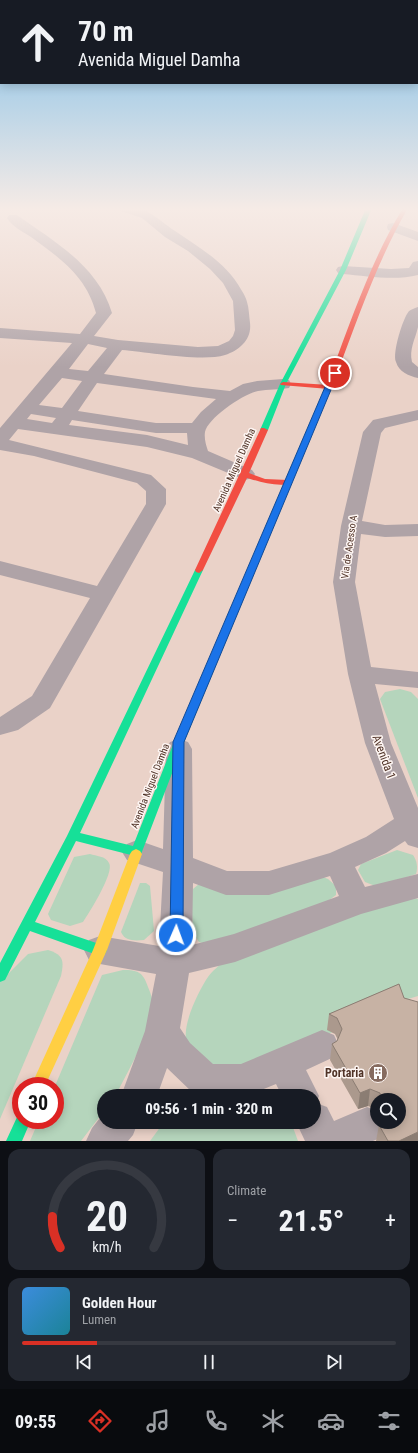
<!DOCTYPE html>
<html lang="en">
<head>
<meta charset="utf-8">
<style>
  :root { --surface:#171b24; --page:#242831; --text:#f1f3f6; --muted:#9ea1a6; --line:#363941; --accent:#d93025 }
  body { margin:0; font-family:"Roboto Condensed",sans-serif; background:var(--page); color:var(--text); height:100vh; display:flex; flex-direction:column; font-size:15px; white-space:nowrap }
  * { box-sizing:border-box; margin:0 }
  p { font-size:13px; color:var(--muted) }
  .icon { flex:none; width:22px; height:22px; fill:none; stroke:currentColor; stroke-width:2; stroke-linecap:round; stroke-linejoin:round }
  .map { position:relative; height:1141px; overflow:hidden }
  .sheet { display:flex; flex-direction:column; gap:8px; padding:8px; background:#0d0f14; flex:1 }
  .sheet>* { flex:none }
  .banner { position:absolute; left:0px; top:0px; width:418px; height:84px; box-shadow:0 2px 10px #0003; background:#171b24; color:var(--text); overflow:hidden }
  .buttons { position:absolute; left:370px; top:1093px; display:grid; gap:8px }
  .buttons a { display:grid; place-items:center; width:36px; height:36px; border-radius:50%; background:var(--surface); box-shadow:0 2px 10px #0003; font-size:20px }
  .speed { position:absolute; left:12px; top:1077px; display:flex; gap:8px; font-size:20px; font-weight:700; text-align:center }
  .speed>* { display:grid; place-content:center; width:52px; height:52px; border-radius:50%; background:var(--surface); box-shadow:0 2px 10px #0003; line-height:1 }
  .speed .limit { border:6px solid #d22; background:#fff; color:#111 }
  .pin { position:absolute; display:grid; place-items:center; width:34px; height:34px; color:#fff; margin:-17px; border:2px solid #fff; border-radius:50%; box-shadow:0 1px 4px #0007 }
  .me { position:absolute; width:44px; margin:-22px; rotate:2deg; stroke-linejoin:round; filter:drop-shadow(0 0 3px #0008) }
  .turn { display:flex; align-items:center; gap:14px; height:84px; padding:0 12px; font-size:18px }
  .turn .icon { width:52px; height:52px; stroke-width:2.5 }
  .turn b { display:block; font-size:28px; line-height:34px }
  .big { font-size:30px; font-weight:700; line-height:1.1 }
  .sheet .widget { flex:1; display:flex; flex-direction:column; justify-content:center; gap:6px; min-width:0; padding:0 14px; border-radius:12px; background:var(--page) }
  .sheet .dial { align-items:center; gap:0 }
  .dial svg { height:104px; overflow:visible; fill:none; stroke:var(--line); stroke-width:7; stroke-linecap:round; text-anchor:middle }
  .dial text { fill:var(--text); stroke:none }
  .song { display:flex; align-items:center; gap:12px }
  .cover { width:48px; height:48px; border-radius:6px; background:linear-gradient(135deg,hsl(210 70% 55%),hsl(190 70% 35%)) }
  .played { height:4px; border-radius:2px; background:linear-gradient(90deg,var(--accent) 20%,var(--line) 20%) }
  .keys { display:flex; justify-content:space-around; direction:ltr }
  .heat { display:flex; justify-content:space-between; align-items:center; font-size:22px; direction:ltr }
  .sheet .tiles { flex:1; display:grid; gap:8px; grid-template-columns:1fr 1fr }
  .widget:last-child { grid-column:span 2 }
  .trip { position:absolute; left:97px; top:1089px; width:224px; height:40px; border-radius:20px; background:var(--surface); box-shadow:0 2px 10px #0003; font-weight:700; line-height:40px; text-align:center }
  .tab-bar { display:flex; height:64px; justify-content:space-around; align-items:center; background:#090b0e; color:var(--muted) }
  .tab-bar .icon { width:28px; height:28px }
  .tab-bar .current { color:var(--accent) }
  .tab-bar b { font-size:18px; color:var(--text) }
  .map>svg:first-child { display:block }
  .green { fill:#b5d5bc }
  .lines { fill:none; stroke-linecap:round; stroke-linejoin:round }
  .street { fill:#afa3a7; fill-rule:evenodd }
  .fast { fill:#16e098; fill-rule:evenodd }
  .slow { fill:#ffcf43; fill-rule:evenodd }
  .jam { fill:#f24e42; fill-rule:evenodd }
  .wall { fill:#ab998d }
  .shaded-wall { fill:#8b7d73 }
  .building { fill:#c7b2a4; stroke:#8b7d73 }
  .route { fill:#1a73e8; stroke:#114b97 }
  .labels { text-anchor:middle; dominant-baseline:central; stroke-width:3; stroke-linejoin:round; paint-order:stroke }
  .street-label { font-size:10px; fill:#503327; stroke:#fef6f3 }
  .near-street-label { font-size:12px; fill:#503327; stroke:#fef6f3 }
  .near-poi-label { font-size:12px; font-weight:bold; fill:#503327; stroke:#fef6f3; text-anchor:end }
</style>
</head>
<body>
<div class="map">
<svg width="418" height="1141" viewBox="0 0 418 1141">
  <rect width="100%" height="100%" fill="#ead2c8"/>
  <g class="green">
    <polygon points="400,689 411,692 418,699 418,798 380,699 385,692"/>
    <path d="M397,850L413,855C417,861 418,867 416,874L378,887L365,882L358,870L361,864Z"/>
    <path d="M90,854C96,856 106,856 109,863C115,872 89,913 83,922L70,926L51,920L48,914L74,857Z"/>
    <polygon points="318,875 328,879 336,886 336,895 328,901 211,946 199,942 193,933 191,896 193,889 199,884"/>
    <path d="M140,883H146L150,886L154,931L144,940C134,941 125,941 121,932Z"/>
    <path d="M399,894L418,899V996L394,1003L265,1064L220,1073C213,1067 192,1051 188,1044C179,1030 199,990 208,977C212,971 220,965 225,960Z"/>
    <path d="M48,950C64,955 64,961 61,976L0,1119V982L28,954Z"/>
    <path d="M123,970C138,970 143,972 148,987C150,992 153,999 153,1005C152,1030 129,1069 117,1093L115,1096H104V1111L81,1141H30L39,1120H55V1086L102,975Z"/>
    <polygon points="164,1122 291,1122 298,1141 150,1141"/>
  </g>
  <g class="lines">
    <g class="street">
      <path d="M119,208C147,205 154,217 175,231C201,249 226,262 242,291C244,294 246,298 247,302C249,308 249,316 250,323C252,339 240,350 225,355C202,362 148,352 122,350L104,374L193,387L230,391L243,384L257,381L283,379L289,380L291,384L289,388C279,390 268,389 258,391C243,394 208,418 205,432C204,438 206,445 208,451L252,470L255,474L252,478L245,480L192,458L147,447L18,429L9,440L151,475L166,489V504L50,708L18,730L0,735V717L32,696L90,598L0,575V561L97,586L146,504V491L137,483L34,456L0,450V428L72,343L0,338V328L80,334L96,313C87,277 60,258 31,237C23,232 12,226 7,218L9,215H17C55,242 98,266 112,313L94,336L118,340L198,347L218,346L229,341L233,336L235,330L233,301L223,283L210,269L188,251L165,237L142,218L121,211ZM88,344L107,348L88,371L69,369ZM62,378L82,381L62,408L39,405ZM97,383L216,399L201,412L192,423H156L78,411ZM31,414L56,418L52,423L27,419ZM72,420L156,433H187L188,445L147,435L69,425Z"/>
      <polygon points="393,223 418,232 418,241 388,230 387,227 388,224"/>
      <path d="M418,261V275C395,281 367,276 343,274L338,273L336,270L338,267L343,266L391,269L409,268L413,262Z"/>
      <path d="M418,307C418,314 418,321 418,327C415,340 409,349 412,362L418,367V378C409,376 399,372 396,362C392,353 403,318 409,311C412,309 415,308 418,307Z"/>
      <path d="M418,410V420L385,428L381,433L362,521L385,525L418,524V536L385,537L361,534L355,582L371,667L418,672V688L375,684L391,743L418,808V848L408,845L405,841L386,853L355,867L365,887L418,874V898L361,914L235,962L189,973L180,1028L190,1043L213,1064H241L322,1030L334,1035L339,1046L334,1057L306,1070L319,1096L316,1103L327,1107L334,1121L367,1107L377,1111V1122H384L385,1125L380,1138L373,1141H305L296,1122H314V1096H282L276,1084L247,1096H201L193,1093L167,1068L157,1096H121L145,1031L156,974L100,964L89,960L84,950L89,940L100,936L159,946L163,872L127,860L122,852L127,844L137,840L163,849L166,749L170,742L179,739L188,742L192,749L193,858L227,871H269L330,853L366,837L394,819L365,743L348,674L333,582L341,526L363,432L373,420ZM330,876L339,896L234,934L192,945L193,883L226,895H269Z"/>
      <polygon points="104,1113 104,1122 138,1122 133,1135 128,1141 86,1141 92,1128"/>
    </g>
    <g class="fast">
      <polygon points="366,208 372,208 346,270 286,384 268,430 264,432 261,432 260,430 280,384 340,270"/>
      <polygon points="335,369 338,371 184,742 140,857 136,859 132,857 131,855 76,841 35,922 105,946 107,950 105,954 100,956 30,931 5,980 0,982 0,963 67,836 195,570 199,567 203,570 80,833 133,846 174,742 332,371"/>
      <polygon points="21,1113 21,1120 31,1120 22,1141 6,1141 18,1115"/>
    </g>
    <polygon class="slow" points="136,849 140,851 142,854 107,950 45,1086 31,1086 93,950 130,854 132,851"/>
    <g class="jam">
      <path d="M403,208H408C378,260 359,315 338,371L337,372H333L332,371C353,315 372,259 403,208Z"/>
      <polygon points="283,382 329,385 332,387 329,389 281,385 280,384"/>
      <path d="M261,428H264L268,430L249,473L265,479L288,480L292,482C283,489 257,481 247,478L203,570L199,573L196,572L195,570Z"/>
    </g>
  </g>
  <g class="wall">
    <polygon points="296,208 315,208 301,210"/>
    <polygon points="399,984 418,1141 376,1141 379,1125 384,1122 399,1100 377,1100 377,1109 368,1106 358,1109 330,1060 332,1044 337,1041 338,1040 335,1034 327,1030 329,1014"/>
  </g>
  <g class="shaded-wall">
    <polygon points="301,208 315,208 301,210"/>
    <polygon points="370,1089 368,1106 358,1109 360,1093"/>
    <polygon points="418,1132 418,1141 399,1141"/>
  </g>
  <polygon class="building" points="399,984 404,998 418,1002 418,1132 399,1141 388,1141 379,1125 384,1122 399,1122 399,1100 381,1100 380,1093 370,1089 360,1093 332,1044 337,1041 342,1029 337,1018 329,1014"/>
  <linearGradient id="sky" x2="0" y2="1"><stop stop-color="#7dbee8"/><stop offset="0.57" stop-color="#f6ebe6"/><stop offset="1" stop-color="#f6ebe6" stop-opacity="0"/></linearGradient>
  <rect width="418" height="367" fill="url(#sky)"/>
  <polygon class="route" points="335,371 338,373 184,742 183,935 181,939 176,940 172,939 170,935 173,742 331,373"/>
  <defs>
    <g id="building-disc" transform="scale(1)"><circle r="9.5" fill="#866b5f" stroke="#fef6f3"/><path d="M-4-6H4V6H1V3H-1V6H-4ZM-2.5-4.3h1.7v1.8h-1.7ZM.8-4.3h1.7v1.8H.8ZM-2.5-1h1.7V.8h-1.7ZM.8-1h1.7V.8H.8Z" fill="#fff"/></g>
  </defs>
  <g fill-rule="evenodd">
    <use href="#building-disc" x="378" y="1073"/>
  </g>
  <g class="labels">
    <g class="street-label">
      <text transform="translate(234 470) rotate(-66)">Avenida Miguel Damha</text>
      <text transform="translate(349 547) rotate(-82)">Via de Acesso A</text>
      <text transform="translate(150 786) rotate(-69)">Avenida Miguel Damha</text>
    </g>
    <g class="near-street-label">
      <text transform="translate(384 757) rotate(70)">Avenida 1</text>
    </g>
    <g class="near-poi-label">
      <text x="364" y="1073">Portaria</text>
    </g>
  </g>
</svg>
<div class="buttons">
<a><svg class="icon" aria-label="search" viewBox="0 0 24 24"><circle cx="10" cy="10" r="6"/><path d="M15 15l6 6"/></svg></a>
</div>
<div class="speed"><div class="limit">30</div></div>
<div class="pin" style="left:335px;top:373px;background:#d93025"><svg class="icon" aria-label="arrive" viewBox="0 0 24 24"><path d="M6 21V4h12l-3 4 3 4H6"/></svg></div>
<svg class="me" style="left:176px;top:935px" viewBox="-20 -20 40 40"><circle r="17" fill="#1a73e8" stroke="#fff" stroke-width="3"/><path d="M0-11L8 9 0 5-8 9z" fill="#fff"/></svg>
<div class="trip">09:56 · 1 min · 320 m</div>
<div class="banner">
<div class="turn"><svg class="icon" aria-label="ahead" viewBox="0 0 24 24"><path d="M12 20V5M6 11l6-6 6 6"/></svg><div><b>70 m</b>Avenida Miguel Damha</div></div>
</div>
</div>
<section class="sheet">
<div class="tiles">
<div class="widget dial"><svg viewBox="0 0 100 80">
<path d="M14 69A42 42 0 1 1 86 69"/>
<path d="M14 69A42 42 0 0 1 8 45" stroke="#d93025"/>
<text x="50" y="56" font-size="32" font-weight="700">20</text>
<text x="50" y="72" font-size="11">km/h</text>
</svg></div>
<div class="widget"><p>Climate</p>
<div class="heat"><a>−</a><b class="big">21.5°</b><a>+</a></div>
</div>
<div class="widget">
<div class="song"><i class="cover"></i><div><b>Golden Hour</b><p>Lumen</p></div></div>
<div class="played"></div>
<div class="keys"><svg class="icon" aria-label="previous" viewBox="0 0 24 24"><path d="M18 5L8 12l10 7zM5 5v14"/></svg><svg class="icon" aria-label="pause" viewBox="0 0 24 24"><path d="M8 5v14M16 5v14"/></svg><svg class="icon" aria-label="next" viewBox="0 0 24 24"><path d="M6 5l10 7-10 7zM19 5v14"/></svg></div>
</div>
</div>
</section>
<nav class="tab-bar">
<b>09:55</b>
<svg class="icon current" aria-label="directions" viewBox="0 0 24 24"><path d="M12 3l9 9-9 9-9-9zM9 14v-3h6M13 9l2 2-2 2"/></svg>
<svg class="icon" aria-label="music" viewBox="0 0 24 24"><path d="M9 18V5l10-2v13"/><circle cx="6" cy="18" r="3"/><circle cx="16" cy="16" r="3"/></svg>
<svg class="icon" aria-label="phone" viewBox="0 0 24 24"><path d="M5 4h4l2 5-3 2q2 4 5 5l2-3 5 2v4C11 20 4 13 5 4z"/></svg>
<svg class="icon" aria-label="climate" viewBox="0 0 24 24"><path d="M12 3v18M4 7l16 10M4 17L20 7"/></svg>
<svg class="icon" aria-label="car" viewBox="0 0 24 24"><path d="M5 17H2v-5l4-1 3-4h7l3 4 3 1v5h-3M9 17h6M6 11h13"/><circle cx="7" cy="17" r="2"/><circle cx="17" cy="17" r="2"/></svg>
<svg class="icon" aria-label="filters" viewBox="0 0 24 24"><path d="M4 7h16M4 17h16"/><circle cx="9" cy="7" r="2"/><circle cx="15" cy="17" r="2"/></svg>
</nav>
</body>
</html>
